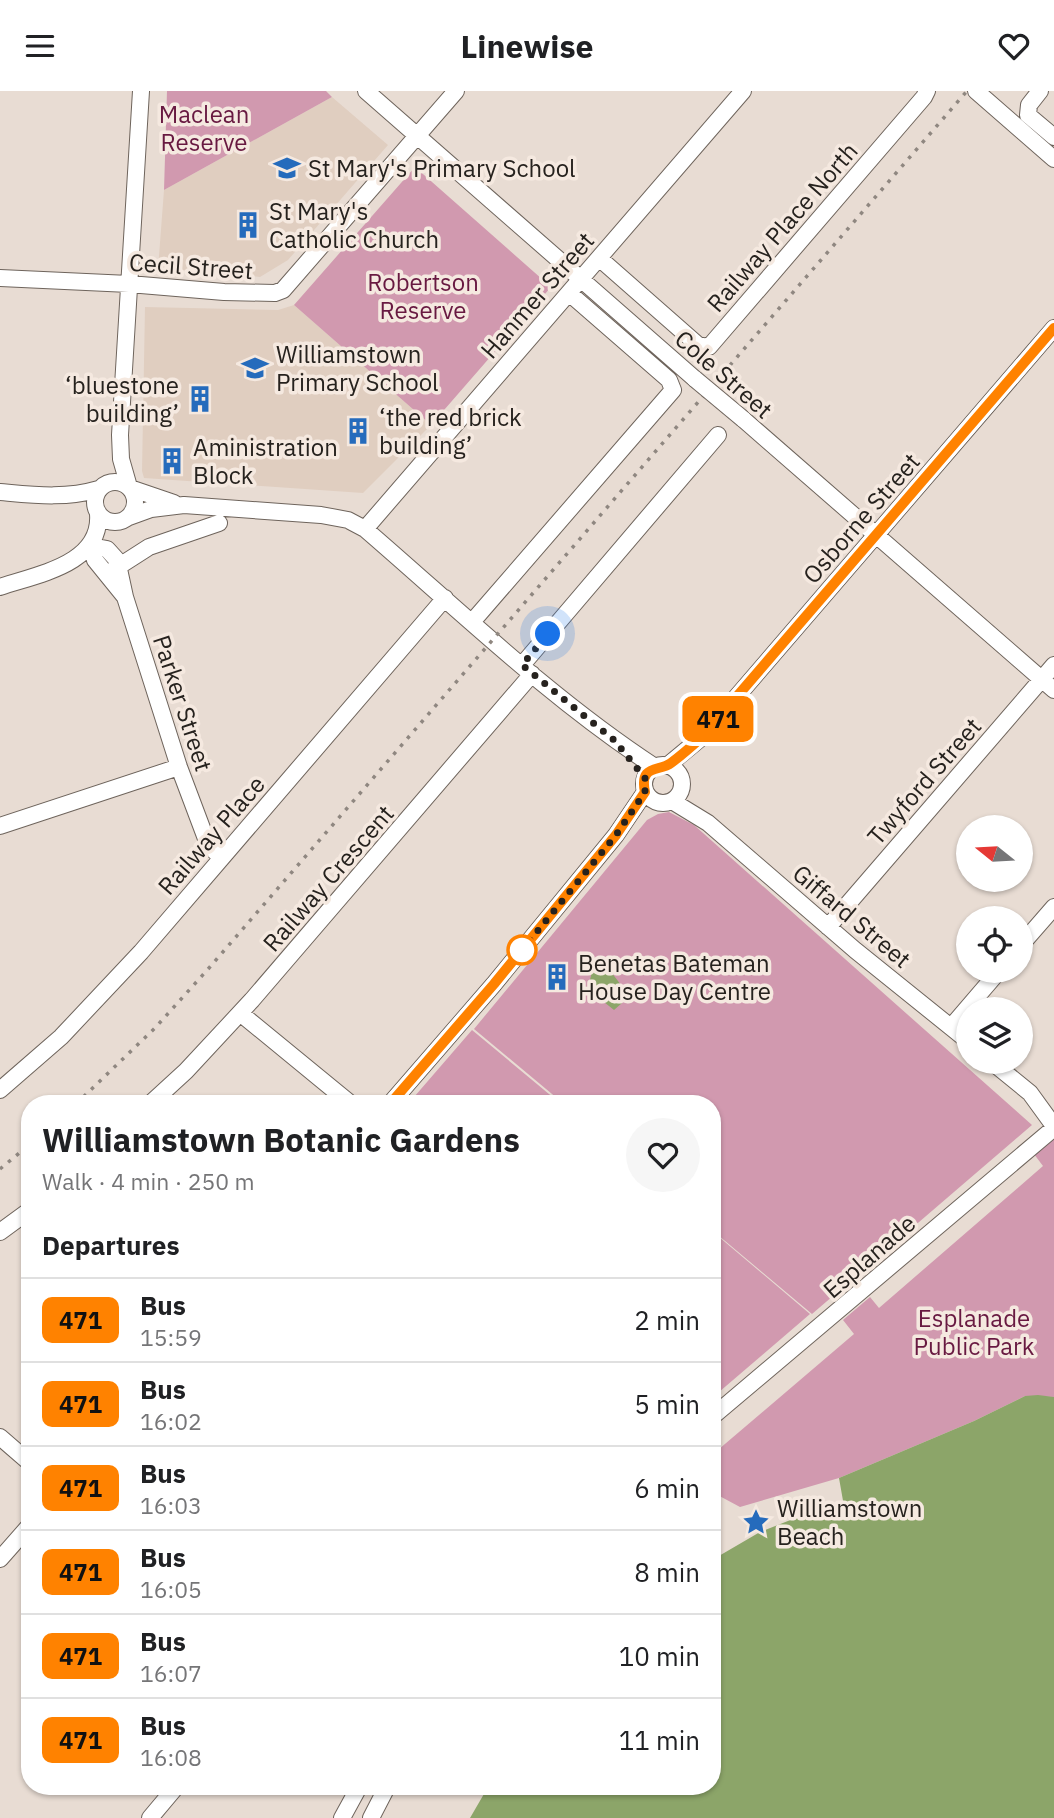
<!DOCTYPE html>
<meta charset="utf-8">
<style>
:root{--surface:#fff;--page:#f6f6f6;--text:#202124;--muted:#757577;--line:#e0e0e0}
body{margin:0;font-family:"IBM Plex Sans",sans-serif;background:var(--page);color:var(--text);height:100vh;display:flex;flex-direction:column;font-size:26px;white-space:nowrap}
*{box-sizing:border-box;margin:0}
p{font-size:23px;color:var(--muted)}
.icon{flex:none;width:38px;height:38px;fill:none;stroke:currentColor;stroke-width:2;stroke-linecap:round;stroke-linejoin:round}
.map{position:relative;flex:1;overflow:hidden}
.drawer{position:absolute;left:21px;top:1004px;width:700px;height:700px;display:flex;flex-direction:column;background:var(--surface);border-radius:28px;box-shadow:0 2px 5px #0004}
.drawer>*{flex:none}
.badge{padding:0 14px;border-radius:10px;font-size:24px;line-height:46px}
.needle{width:46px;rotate:288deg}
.controls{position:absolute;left:956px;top:724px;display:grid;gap:14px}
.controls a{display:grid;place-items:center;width:77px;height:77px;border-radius:50%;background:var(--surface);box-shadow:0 2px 5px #0004;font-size:35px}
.you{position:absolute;width:35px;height:35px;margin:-18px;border:5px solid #fff;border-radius:50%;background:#1a73e8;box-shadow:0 0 0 10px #1a73e833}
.map>.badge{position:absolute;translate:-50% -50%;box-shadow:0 0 0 4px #fff}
h2{padding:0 21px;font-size:26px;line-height:63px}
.round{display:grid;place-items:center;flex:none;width:74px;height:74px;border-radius:37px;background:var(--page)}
.overview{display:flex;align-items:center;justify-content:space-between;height:119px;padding:0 21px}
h1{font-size:33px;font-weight:800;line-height:52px}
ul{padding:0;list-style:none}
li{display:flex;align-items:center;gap:21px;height:84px;padding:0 21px;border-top:2px solid var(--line)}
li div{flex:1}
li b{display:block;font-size:26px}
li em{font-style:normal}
li .badge{min-width:77px;font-weight:700;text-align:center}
header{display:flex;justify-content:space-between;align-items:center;height:91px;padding:0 21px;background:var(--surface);font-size:32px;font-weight:800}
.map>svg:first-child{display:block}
.built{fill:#e0cec0}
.green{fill:#d199af}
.water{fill:#8ca569}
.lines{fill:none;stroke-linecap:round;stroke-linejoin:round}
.minor-casing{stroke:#6e645c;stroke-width:18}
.minor{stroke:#fff;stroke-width:16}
.rail{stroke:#8f8780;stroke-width:3.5;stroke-dasharray:3.5 7;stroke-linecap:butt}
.minor-bridge-casing{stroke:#6e645c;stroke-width:18;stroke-linecap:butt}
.minor-bridge{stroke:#fff;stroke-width:16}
.line-casing{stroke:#fff;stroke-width:16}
.line{stroke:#ff8200;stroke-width:10}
.walk{stroke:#26221e;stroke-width:7;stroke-dasharray:0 12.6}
.stop-dot{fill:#fff;stroke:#ff8200;stroke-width:3.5}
.labels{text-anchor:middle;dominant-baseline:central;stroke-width:7;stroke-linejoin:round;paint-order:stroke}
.park-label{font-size:24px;fill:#681941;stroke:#f5e9e0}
.poi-label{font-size:24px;fill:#26221e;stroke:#f5e9e0;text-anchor:start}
.street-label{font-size:24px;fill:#26221e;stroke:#f5e9e0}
</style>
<header><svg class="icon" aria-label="menu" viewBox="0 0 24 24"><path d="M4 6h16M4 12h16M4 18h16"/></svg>Linewise<svg class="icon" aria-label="heart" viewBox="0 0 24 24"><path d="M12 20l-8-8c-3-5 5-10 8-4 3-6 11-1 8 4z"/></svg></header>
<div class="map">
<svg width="1054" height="1727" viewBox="0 0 1054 1727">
<rect width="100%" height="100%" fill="#e8dcd3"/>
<path class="built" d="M332 6 388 54 288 169 260 186 230 182 158 178 164 99Z
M294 214 431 334 363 402 144 387 142 380 145 216 278 219Z"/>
<path class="green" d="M167 0H326L332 6 164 99Z
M415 76 551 196 431 334 294 214Z
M669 721 694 734 1032 1034 812 1223 712 1139V1013H564L474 938 647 729 658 723Z
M472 939 561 1013H408Z
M1054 1046V1306L1025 1305 974 1330 839 1387 740 1416 712 1401V1364L854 1243 843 1229 870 1206 879 1217 1043 1075 1034 1063Z
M712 1140 810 1223 712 1307Z"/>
<path class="water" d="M592 872C608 873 616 887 625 900L622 912 614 919 604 911 592 910 587 900 591 885Z
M1038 1304 1054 1306V1727H470L488 1696H712V1469L760 1441 793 1428 845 1421 839 1387 974 1330 1025 1305Z"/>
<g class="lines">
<defs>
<path id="minor" d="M366 0 695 288
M976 0 1054 68
M1040 0 1029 14 1028 24 1054 46
M599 167 698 254 709 256 924 6 927 0
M0 187 129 193 224 201 275 202 283 199 456 0
M743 328 1054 599
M95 411a20 20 0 1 1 40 0a20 20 0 1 1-40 0Z
M129 396 121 368 120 344 141 0
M130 397 174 412
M0 401C34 404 65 408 99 398
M129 426 151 418 184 414 321 424 348 429 365 438C459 519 551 608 655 676
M365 438 743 0
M110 481 149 456 219 432
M0 496C38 483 102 473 98 423
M125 506 95 469 91 455 107 458 117 469 125 506 179 676 208 753 221 767
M472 531 673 299 669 289 569 202
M522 574 718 344
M644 693a19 19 0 1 1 38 0a19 19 0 1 1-38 0Z
M667 675 702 646 1054 237
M672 710 708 732 855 859 968 950
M0 735 179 676
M828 836 1054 574
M1020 855 1054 816
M240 922 351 1013
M951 936 999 880
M992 971 1030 1002 1054 1035
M0 999 61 946 141 861 445 507
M150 1013 186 980 252 909 532 583
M390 1013 494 893 616 744 645 701
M0 1141 30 1119
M712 1326 1054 1037
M0 1346 30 1372
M0 1468 30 1434
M150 1727 176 1696
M342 1727 359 1696
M371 1727 387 1696"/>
</defs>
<use href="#minor" class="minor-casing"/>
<use href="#minor" class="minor"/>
<path class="rail" d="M76 1013 155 937 209 877 967 0
M0 1078 30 1053"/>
<defs>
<path id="minor-bridge" d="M695 288 743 328"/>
</defs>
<use href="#minor-bridge" class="minor-bridge-casing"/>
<use href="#minor-bridge" class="minor-bridge"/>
</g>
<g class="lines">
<defs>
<path id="line" d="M390 1013 494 893 616 744 645 701C639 673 659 681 671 672 682 664 692 655 702 646L1054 237"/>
</defs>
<use href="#line" class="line-casing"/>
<use href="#line" class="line"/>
<path class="walk" d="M522 859 616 744 645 701V687L614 649 522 574 548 543"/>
</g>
<defs>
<symbol id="school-bare" viewBox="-9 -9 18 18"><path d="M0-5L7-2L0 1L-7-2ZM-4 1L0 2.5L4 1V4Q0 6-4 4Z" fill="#256bbc" stroke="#f5e9e0" stroke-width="2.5" paint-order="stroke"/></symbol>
<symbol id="building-bare" viewBox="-9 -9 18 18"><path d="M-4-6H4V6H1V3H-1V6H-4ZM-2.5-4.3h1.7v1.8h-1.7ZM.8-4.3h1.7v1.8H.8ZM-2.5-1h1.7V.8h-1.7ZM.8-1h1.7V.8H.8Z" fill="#256bbc" stroke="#f5e9e0" stroke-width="2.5" paint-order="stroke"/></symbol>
<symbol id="sight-bare" viewBox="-9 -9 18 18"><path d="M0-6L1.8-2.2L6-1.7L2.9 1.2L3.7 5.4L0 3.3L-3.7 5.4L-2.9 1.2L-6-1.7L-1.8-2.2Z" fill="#256bbc" stroke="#f5e9e0" stroke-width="2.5" paint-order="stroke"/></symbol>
</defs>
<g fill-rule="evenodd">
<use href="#school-bare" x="268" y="58" width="38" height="38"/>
<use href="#building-bare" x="229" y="115" width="38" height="38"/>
<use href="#school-bare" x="236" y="258" width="38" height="38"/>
<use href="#building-bare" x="181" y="289" width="38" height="38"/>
<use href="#building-bare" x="339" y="321" width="38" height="38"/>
<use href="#building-bare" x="153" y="351" width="38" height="38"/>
<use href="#building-bare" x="538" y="867" width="38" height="38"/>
<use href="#sight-bare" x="737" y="1412" width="38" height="38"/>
</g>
<circle class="stop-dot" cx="522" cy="859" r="14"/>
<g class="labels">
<g class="park-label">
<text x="204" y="23">Maclean<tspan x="204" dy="28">Reserve</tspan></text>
<text x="423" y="191">Robertson<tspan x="423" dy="28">Reserve</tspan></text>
<text x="974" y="1227">Esplanade<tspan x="974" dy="28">Public Park</tspan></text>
</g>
<g class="poi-label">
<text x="308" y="77">St Mary's Primary School</text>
<text x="269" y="120">St Mary's<tspan x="269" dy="28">Catholic Church</tspan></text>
<text x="276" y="263">Williamstown<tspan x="276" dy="28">Primary School</tspan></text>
<text x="179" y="294" text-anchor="end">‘bluestone<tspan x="179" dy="28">building’</tspan></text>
<text x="379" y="326">‘the red brick<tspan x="379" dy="28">building’</tspan></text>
<text x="193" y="356">Aministration<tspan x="193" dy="28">Block</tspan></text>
<text x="578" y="872">Benetas Bateman<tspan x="578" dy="28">House Day Centre</tspan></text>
<text x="777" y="1417">Williamstown<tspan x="777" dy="28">Beach</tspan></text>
</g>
<g class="street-label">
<text transform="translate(782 136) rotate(-49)">Railway Place North</text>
<text transform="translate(191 175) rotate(4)">Cecil Street</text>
<text transform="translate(537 204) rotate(-49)">Hanmer Street</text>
<text transform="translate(724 283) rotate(41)">Cole Street</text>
<text transform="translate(861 427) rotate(-49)">Osborne Street</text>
<text transform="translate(183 612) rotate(72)">Parker Street</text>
<text transform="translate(924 690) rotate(-49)">Twyford Street</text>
<text transform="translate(211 744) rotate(-49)">Railway Place</text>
<text transform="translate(328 787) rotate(-49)">Railway Crescent</text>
<text transform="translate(852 825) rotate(40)">Giffard Street</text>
<text transform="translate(869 1165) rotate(-41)">Esplanade</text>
</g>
</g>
</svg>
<div class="controls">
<a><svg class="needle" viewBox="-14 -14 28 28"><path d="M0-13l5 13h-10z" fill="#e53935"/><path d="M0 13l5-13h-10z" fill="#757577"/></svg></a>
<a><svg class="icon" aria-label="locate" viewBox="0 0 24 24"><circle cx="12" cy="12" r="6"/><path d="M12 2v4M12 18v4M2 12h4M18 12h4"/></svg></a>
<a><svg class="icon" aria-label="layers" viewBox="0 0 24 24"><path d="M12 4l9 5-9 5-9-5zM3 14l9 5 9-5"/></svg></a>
</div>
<div class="you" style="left:548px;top:543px"></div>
<b class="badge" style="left:718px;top:628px;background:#ff8200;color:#111">471</b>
<section class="drawer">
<div class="overview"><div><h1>Williamstown Botanic Gardens</h1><p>Walk · 4 min · 250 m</p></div><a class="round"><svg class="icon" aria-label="heart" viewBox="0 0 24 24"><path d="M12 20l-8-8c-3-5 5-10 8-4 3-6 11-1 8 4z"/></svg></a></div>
<h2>Departures</h2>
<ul>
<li><span class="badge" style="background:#ff8200;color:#111">471</span><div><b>Bus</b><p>15:59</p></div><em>2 min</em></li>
<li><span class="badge" style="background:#ff8200;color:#111">471</span><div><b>Bus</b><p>16:02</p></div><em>5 min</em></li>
<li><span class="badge" style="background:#ff8200;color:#111">471</span><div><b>Bus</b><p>16:03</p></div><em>6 min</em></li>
<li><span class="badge" style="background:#ff8200;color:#111">471</span><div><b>Bus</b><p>16:05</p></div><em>8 min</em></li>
<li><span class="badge" style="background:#ff8200;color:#111">471</span><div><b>Bus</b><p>16:07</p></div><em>10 min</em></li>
<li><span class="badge" style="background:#ff8200;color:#111">471</span><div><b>Bus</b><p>16:08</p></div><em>11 min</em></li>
</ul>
</section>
</div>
